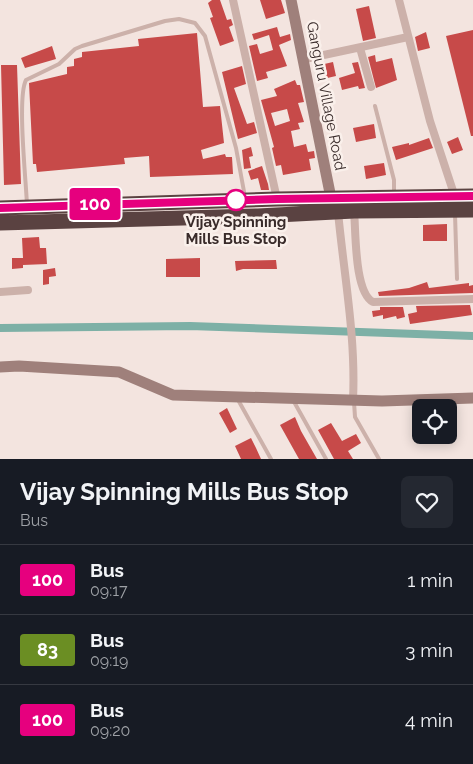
<!DOCTYPE html>
<style>
:root{--surface:#171b24;--page:#242831;--text:#f1f3f6;--muted:#9ea1a6;--line:#363941}
body{margin:0;font-family:Raleway,sans-serif;background:var(--page);color:var(--text);height:100vh;display:flex;flex-direction:column;font-size:19px;white-space:nowrap}
*{box-sizing:border-box;margin:0}
p{font-size:16px;color:var(--muted)}
.icon{flex:none;width:28px;height:28px;fill:none;stroke:currentColor;stroke-width:2;stroke-linecap:round;stroke-linejoin:round}
.map{position:relative;height:459px;overflow:hidden}
.drawer{display:flex;flex-direction:column;background:var(--surface);flex:1}
.drawer>*{flex:none}
.badge{padding:0 10px;border-radius:4px;font-size:18px;line-height:32px}
.controls{position:absolute;left:412px;top:399px;display:grid;gap:10px}
.controls a{display:grid;place-items:center;width:45px;height:45px;border-radius:8px;background:var(--surface);box-shadow:0 2px 12px #0003;font-size:25px}
.map>.badge{position:absolute;translate:-50% -50%;box-shadow:0 0 0 2px #fff}
.round{display:grid;place-items:center;flex:none;width:52px;height:52px;border-radius:8px;background:var(--page)}
.summary{display:flex;align-items:center;justify-content:space-between;height:85px;padding:0 20px}
h1{font-size:24px;font-weight:700;line-height:38px}
ul{padding:0;list-style:none}
li{display:flex;align-items:center;gap:15px;height:70px;padding:0 20px;border-top:1px solid var(--line)}
li div{flex:1}
li b{display:block;font-size:19px}
li em{font-style:normal}
li .badge{min-width:55px;font-weight:700;text-align:center}
.map>svg:first-child{display:block}
.lines{fill:none;stroke-linecap:round;stroke-linejoin:round}
.canal{stroke:#7db0a6;stroke-width:8}
.building{fill:#c74a49;fill-rule:evenodd}
.lane{stroke:#ccb1aa;stroke-width:4}
.street{stroke:#ccb1aa;stroke-width:8}
.secondary{stroke:#9f807b;stroke-width:11}
.highway{stroke:#5a4241;stroke-width:15}
.line-casing{stroke:#fff;stroke-width:11}
.line{stroke:#e6007e;stroke-width:8}
.stop-dot{fill:#fff;stroke:#e6007e;stroke-width:2.5}
.labels{text-anchor:middle;dominant-baseline:central;stroke-width:5;stroke-linejoin:round;paint-order:stroke}
.street-label{font-size:15px;fill:#392b2a;stroke:#faf0eb}
.stop-label{font-size:15px;font-weight:bold;fill:#392b2a;stroke:#faf0eb}
</style>
<div class="map">
<svg width="473" height="459" viewBox="0 0 473 459">
<rect width="100%" height="100%" fill="#f3e4df"/>
<g class="lines">
<path class="canal" d="M0 328 190 326 473 336"/>
</g>
<path class="building" d="M212 0H220L227 20 231 19 233 25 229 27 234 41 220 46 210 18 213 17 208 3Z
M260 0H281L285 13 266 19Z
M369 6 376 38 363 41 356 9Z
M277 27 280 37 290 34 291 40 279 45 287 66 266 72 268 78 257 81 249 46 257 44 260 54 273 50 269 35 254 40 252 34Z
M473 30V136H471L446 36Z
M426 32 430 48 418 51 415 37Z
M197 33 203 107 220 106 224 143 201 150 203 159 225 154 226 157H232L233 174 150 177 149 156 124 158 125 164 37 172 36 164H33L29 83 67 74V67L74 66V59L82 57V52L139 46 138 39Z
M52 46 56 59 25 68 21 58Z
M375 55 376 62 392 58 397 80 376 88 368 57Z
M333 62 336 76 323 79 320 65Z
M358 62 365 88 359 89 358 86 342 90 339 78 355 73 352 63Z
M1 65H17L21 184 4 185Z
M242 66 246 84 234 88 247 124 254 122 257 133 238 139 222 72Z
M295 80 297 85H300L304 102 298 103 304 122 298 123 300 129 291 131 294 147 306 144 308 152 314 151 315 158 309 159 311 170 283 175 281 165 276 166 272 148 274 147 261 100 277 96 274 89ZM287 109 290 121 275 126 271 113Z
M374 124 376 138 356 142 353 128Z
M458 137 463 150 452 154 447 142Z
M429 138 433 148 396 160 392 147 409 143V145Z
M251 147 253 156 249 157 251 168 244 169 242 150Z
M384 163 386 175 366 179 364 166Z
M262 166 268 184 269 190H261L258 178 251 180 248 171Z
M447 224V241H423V225Z
M39 237 40 248H46L47 264 23 265V268L12 269V258H23L22 238Z
M200 258V277H166V259Z
M276 260 277 269H243L236 271 235 261Z
M55 268 56 276 49 277V284L43 285V270Z
M427 282 429 288 469 283V286L473 285V293L379 296 378 292 409 288Z
M470 305 472 315 410 324 408 314 417 312 416 306Z
M380 307H403L405 317 397 319 396 316 383 319V315L373 317 372 311 380 310Z
M227 408 237 429 230 433 219 413Z
M295 417 301 431 317 459H299L280 425Z
M331 423 342 441 356 434 361 443 348 451 353 459H334L318 430Z
M251 438 256 448 261 459H241L235 446Z"/>
<g class="lines">
<path class="lane" d="M375 106 394 180V194
M27 205C26 180 17 97 26 80L59 64 75 49 82 46 165 21 179 19 195 23 205 36 236 148 245 197
M455 214 457 279
M237 398 271 459
M293 400 326 459
M354 402 355 417 379 459"/>
<path class="street" d="M233 0 277 199
M399 0 430 121 455 197
M360 48 371 87
M305 59 408 37
M354 211C356 231 354 292 373 302L473 299
M338 212C344 275 356 337 353 400
M0 292 28 290"/>
<path class="secondary" d="M291 0 331 198
M0 367 19 366 119 372 173 395 382 401 473 398"/>
<path class="highway" d="M0 208 277 199 473 196
M0 223 258 216 354 211 473 210"/>
</g>
<g class="lines">
<defs>
<path id="line" d="M0 208 277 199 473 196"/>
</defs>
<use href="#line" class="line-casing"/>
<use href="#line" class="line"/>
</g>
<circle class="stop-dot" cx="236" cy="200" r="10"/>
<g class="labels">
<g class="street-label">
<text transform="translate(326 96) rotate(79)">Ganguru Village Road</text>
</g>
<g class="stop-label">
<text x="236" y="222">Vijay Spinning<tspan x="236" dy="17">Mills Bus Stop</tspan></text>
</g>
</g>
</svg>
<div class="controls">
<a><svg class="icon" aria-label="locate" viewBox="0 0 24 24"><circle cx="12" cy="12" r="6"/><path d="M12 2v4M12 18v4M2 12h4M18 12h4"/></svg></a>
</div>
<b class="badge" style="left:95px;top:204px;background:#e6007e;color:#fff">100</b>
</div>
<section class="drawer">
<div class="summary"><div><h1>Vijay Spinning Mills Bus Stop</h1><p>Bus</p></div><a class="round"><svg class="icon" aria-label="heart" viewBox="0 0 24 24"><path d="M12 20l-8-8c-3-5 5-10 8-4 3-6 11-1 8 4z"/></svg></a></div>
<ul>
<li><span class="badge" style="background:#e6007e;color:#fff">100</span><div><b>Bus</b><p>09:17</p></div><em>1 min</em></li>
<li><span class="badge" style="background:#6b8e23;color:#fff">83</span><div><b>Bus</b><p>09:19</p></div><em>3 min</em></li>
<li><span class="badge" style="background:#e6007e;color:#fff">100</span><div><b>Bus</b><p>09:20</p></div><em>4 min</em></li>
</ul>
</section>
